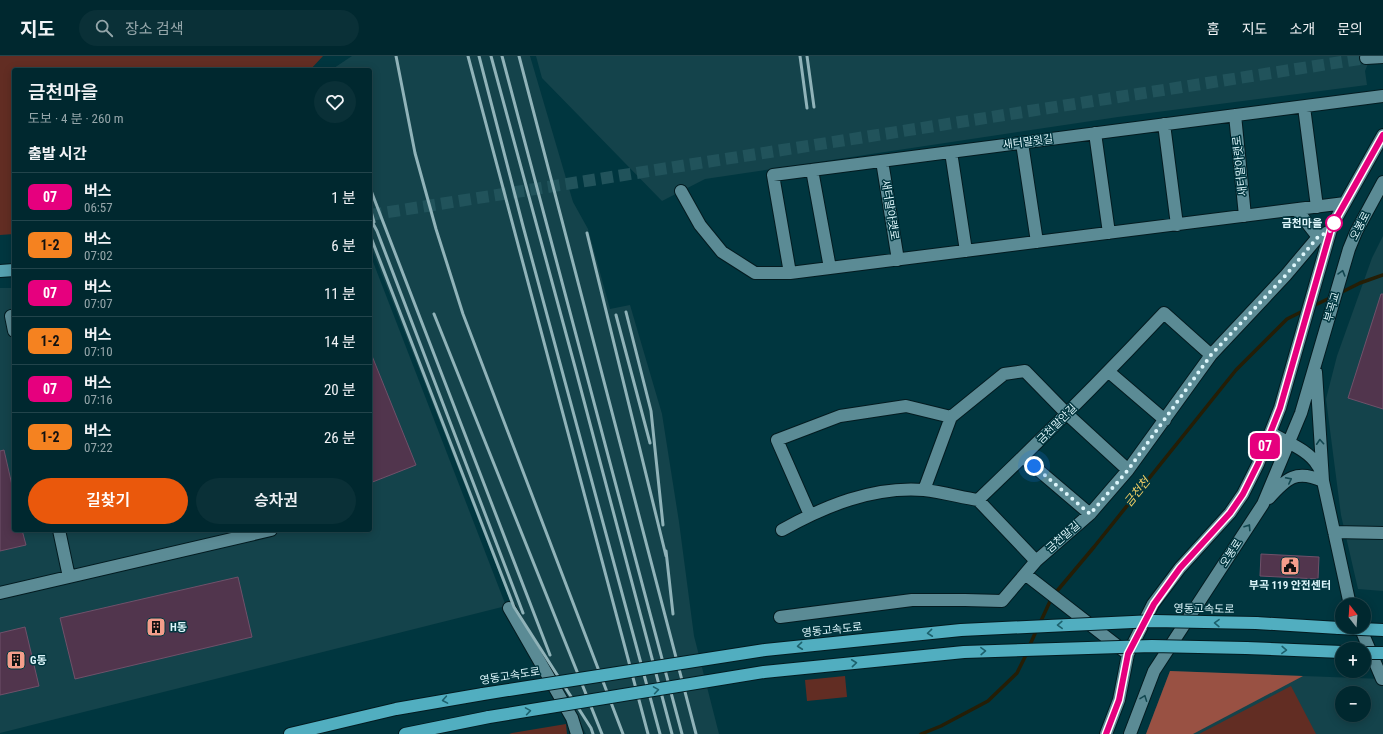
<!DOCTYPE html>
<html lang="ko">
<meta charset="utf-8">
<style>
:root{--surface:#00282f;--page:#0a3037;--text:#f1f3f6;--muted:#95a6aa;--line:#22444b;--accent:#ea580c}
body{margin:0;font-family:"Roboto Condensed","Noto Sans KR",sans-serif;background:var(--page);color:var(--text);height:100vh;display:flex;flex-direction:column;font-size:15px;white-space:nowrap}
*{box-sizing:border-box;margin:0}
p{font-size:13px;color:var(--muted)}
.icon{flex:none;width:22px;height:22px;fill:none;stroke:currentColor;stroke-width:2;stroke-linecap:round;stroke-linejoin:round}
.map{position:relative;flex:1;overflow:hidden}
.drawer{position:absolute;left:12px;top:12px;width:360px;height:464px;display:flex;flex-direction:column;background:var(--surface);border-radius:4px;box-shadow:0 2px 10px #0003,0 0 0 1px var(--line)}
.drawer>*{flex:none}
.badge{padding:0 8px;border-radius:6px;font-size:14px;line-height:26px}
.needle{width:26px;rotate:343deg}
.fabs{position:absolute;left:1335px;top:542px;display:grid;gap:8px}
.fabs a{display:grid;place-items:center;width:36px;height:36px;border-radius:50%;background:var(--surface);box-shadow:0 2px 10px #0003,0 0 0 1px var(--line);font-size:20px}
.you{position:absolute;width:20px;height:20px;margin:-10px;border:3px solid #fff;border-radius:50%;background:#1a73e8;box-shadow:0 0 0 6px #1a73e833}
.map>.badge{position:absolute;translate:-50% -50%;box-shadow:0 0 0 2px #fff}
h2{padding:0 16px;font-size:15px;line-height:36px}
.round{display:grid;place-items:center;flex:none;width:42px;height:42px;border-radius:21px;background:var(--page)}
.headline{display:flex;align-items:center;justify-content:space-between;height:68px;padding:0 16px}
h1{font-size:19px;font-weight:600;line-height:30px}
.primary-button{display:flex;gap:8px;margin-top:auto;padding:8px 16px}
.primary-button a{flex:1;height:46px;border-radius:24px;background:var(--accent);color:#fff;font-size:16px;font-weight:600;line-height:46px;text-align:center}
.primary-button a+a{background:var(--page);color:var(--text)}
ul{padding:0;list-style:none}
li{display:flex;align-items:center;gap:12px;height:48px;padding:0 16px;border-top:1px solid var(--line)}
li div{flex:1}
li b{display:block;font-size:15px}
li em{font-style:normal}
li .badge{min-width:44px;font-weight:700;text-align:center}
header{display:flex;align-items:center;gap:24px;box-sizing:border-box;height:56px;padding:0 20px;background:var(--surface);border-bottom:1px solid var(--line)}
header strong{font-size:19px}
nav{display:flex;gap:22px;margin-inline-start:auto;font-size:14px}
.search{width:280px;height:36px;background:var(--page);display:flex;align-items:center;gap:10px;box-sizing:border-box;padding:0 14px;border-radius:22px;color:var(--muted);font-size:15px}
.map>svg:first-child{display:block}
.built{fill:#14434b;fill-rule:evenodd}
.green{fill:#622d23}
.forest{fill:#995143}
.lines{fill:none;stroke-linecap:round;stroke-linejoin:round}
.stream{stroke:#251e06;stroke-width:3.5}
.building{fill:#51354d;stroke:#6f516a}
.minor-tunnel{stroke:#21535b;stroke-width:12;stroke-dasharray:12 6;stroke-linecap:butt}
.minor-casing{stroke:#031b20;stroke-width:14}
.major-casing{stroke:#031b20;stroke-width:14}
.highway-casing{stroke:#031b20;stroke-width:14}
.minor{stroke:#5b8b95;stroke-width:12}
.major{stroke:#55a0af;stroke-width:12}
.highway{stroke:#51aec0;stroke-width:12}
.rail{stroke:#90b3b9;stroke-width:3}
.highway-bridge-casing{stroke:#031b20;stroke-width:14;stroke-linecap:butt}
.highway-bridge{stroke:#51aec0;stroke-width:12}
.oneway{stroke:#124750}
.oneway2{stroke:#1c606c}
.line-casing{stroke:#fff;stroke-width:9}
.line{stroke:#e6007e;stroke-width:6}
.walk{stroke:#ddf6fb;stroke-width:4;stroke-dasharray:0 7.2}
.stop-dot{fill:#fff;stroke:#e6007e;stroke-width:2}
.labels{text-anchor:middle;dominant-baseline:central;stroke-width:3;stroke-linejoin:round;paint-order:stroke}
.street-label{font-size:11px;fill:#ddf6fb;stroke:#00363f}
.stop-label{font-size:11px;font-weight:bold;fill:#ddf6fb;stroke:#00363f;text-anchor:end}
.poi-label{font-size:11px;font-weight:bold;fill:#ddf6fb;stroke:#00363f;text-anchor:start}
.water-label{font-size:12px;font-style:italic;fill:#eccc64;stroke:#00363f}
</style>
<header>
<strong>지도</strong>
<div class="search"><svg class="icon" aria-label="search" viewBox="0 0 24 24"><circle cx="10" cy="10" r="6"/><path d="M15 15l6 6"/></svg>장소 검색</div>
<nav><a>홈</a><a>지도</a><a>소개</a><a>문의</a></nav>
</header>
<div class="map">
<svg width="1383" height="678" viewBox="0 0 1383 678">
<rect width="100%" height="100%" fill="#00363f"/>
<path class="built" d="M352 0H530L573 146 588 173 610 253 630 249 662 358 679 466 694 580 719 678H586L582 670 513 552 370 188V14H331Z
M536 0H1371L1365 15 1367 29 1118 61 705 123 662 145 542 22Z
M1383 180V535L1358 533 1341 459 1326 343 1337 300 1372 202Z
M370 198 506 550 0 677V232H14V474H370Z
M1170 615 1383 623V678H1146ZM1342 637H1364V659H1342Z"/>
<path class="green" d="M0 0H323L310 14H14V178L0 179Z
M845 620 847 641 807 645 805 624Z
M1291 630 1316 678H1199Z
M566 668 567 678H509L512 677Z"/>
<path class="forest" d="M1170 615 1303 620 1193 678H1146Z"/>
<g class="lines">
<path class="stream" d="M1340 237 1360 227 1383 219
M1313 250 1332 241
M1040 567 1052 541 1094 491 1236 314 1287 263 1305 254
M1029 591 1037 573
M921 678 941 670 988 645 1017 617 1027 597"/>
</g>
<path class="building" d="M1381 238H1383V353L1348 342Z
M370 295 416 409 370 427Z
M4 394 14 438V474H22L26 489 0 495V395Z
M1261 498 1319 501 1318 523 1260 520Z
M238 521 252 581 75 623 60 562Z
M25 571 39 630 0 639V577Z"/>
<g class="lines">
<path class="minor-tunnel" d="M370 159 1366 2"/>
<defs>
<path id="minor" d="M1366 2 1383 1
M1304 51 1317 151
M1235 59 1245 160
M1164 68 1177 169
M1095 77 1109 177
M1022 87 1037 186
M951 96 966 195
M882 105 898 204
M812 114 830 212
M681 135 700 169 722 196 755 217H790L1345 147
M1297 154 1318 181
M790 217 773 119 1383 40
M11 260 14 275
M1109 316 1165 364
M1271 377C1286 386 1309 394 1318 410 1321 414 1322 420 1323 425L1350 549
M1023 401 1090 458
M924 434 951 361 1004 318 1025 315 1067 358 1128 414
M1269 442C1287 422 1296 413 1323 425L1316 316
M978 444 1036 505
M810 459 777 384 840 360 906 350 951 361
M59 474 69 521
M782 474C825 450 873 430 924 434 942 436 960 441 978 444 1042 383 1104 321 1164 257L1211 299
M1334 476 1383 477
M1025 518 1124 595
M0 537 271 474
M509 552 572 662 577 678
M780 561 912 544H965L1002 545 1036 505 1090 458 1128 414 1211 299 1286 219 1318 181 1330 175
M1360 571 1382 623
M1106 678 1119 644 1128 598 1153 548 1180 512 1230 457 1243 438 1258 408 1280 352 1332 170 1383 79
M1130 678 1154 615 1263 448 1301 357 1349 193 1356 176 1383 126"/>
<path id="major" d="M0 215 14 214"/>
<path id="highway" d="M1256 567 1339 572
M1246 592 1342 596
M290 678 396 653 483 638
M405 678 489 661"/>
</defs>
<use href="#minor" class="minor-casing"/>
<use href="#major" class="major-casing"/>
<use href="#highway" class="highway-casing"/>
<use href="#minor" class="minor"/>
<use href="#major" class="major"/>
<use href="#highway" class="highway"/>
<path class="rail" d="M396 0 415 97 436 173 463 258 623 678
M468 0 648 678
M479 0 523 170 660 678
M491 0 575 311 672 678
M502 0 682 678
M519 0 696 678
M800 0 807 52
M807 0 814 51
M370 132 550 599
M370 152 374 166
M370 162 377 175 523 557
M587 177 666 500
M370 179 514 551 591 672 593 678
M626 256 651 355 663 469
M434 258 602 678
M616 259 650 387
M666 495 673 558"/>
<defs>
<path id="highway-bridge" d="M1339 572 1383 574
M1364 597H1383
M483 638 765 594 961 574 1154 565 1256 567
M489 661 764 616 964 596 1152 590 1246 592"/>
</defs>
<use href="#highway-bridge" class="highway-bridge-casing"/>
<use href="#highway-bridge" class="highway-bridge"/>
</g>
<defs><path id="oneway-chevron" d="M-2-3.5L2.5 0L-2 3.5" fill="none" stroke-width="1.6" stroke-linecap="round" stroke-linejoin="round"/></defs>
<g class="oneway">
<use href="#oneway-chevron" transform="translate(1342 217) rotate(-74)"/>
<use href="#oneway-chevron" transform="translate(1320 386) rotate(-94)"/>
<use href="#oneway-chevron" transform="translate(1289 424) rotate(-27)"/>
<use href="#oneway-chevron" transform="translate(1248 471) rotate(-57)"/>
<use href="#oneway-chevron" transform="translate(1144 642) rotate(-69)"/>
</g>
<g class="oneway2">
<use href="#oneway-chevron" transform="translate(1217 567) rotate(-179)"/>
<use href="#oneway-chevron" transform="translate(1060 569) rotate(178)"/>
<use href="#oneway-chevron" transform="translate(930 577) rotate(174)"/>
<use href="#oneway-chevron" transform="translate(800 590) rotate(174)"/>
<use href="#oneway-chevron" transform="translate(1284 594) rotate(2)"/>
<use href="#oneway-chevron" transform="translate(983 595) rotate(-2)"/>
<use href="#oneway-chevron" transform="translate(854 607) rotate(-6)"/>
<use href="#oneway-chevron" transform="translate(656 634) rotate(-9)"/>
<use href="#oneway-chevron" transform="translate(445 644) rotate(170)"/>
<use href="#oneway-chevron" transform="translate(528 655) rotate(-9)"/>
</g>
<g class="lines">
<defs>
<path id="line" d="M1106 678 1119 644 1128 598 1154 548 1180 512 1230 457 1243 438 1258 408 1280 352 1332 170 1383 79"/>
</defs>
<use href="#line" class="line-casing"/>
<use href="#line" class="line"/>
<path class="walk" d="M1034 410 1090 458 1128 414 1211 299 1286 219 1318 181 1330 175 1334 167"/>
</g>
<defs>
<symbol id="civic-square" viewBox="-11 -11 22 22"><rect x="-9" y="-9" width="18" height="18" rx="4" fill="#f49d8b" stroke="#00363f"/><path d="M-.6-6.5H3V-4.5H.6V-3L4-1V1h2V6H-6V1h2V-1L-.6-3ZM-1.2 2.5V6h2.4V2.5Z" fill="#111"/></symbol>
<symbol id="building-square" viewBox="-11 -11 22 22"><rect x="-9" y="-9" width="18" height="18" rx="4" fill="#f49d8b" stroke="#00363f"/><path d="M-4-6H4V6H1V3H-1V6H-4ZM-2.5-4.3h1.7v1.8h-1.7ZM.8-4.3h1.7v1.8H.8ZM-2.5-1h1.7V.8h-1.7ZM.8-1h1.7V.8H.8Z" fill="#111"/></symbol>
</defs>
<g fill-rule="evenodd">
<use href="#civic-square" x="1279" y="499" width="22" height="22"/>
<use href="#building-square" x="145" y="560" width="22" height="22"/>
<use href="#building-square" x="5" y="593" width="22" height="22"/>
</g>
<circle class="stop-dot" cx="1334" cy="167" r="8"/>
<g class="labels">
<g class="street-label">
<text transform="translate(1028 86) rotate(-7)">새터말윗길</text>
<text transform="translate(1240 110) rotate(-96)">새터말아랫로</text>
<text transform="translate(890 154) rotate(81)">새터말아랫로</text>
<text transform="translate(1360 170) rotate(-63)">오봉로</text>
<text transform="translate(1332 251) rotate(-74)">부곡교</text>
<text transform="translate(1057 368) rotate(-45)">금천말안길</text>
<text transform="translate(1063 481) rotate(-41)">금천말길</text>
<text transform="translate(1231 497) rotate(-57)">오봉로</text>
<text transform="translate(1204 553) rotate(1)">영동고속도로</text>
<text transform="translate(832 574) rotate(-6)">영동고속도로</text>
<text transform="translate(510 620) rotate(-9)">영동고속도로</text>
</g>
<g class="stop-label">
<text x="1322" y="167">금천마을</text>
</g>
<g class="poi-label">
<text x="1290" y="529" text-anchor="middle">부곡 119 안전센터</text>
<text x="170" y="571">H동</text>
<text x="30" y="604">G동</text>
</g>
<g class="water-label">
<text transform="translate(1137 436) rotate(-51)">금천천</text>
</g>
</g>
</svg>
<div class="fabs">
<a><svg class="needle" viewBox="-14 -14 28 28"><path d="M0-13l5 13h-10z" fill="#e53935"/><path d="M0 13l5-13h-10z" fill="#95a6aa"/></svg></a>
<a>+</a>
<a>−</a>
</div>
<div class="you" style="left:1034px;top:410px"></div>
<b class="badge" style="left:1265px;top:390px;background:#e6007e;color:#fff">07</b>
<section class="drawer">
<div class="headline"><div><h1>금천마을</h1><p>도보 · 4 분 · 260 m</p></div><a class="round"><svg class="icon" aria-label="heart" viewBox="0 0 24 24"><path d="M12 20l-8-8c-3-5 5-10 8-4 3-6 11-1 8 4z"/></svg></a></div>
<h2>출발 시간</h2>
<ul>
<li><span class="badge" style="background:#e6007e;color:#fff">07</span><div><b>버스</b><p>06:57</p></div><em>1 분</em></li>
<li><span class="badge" style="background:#f58220;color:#111">1-2</span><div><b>버스</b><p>07:02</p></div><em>6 분</em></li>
<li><span class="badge" style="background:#e6007e;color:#fff">07</span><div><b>버스</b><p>07:07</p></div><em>11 분</em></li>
<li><span class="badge" style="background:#f58220;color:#111">1-2</span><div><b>버스</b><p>07:10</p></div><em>14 분</em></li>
<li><span class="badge" style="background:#e6007e;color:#fff">07</span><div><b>버스</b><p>07:16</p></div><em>20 분</em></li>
<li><span class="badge" style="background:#f58220;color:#111">1-2</span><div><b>버스</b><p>07:22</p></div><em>26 분</em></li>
</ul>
<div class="primary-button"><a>길찾기</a><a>승차권</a></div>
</section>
</div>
